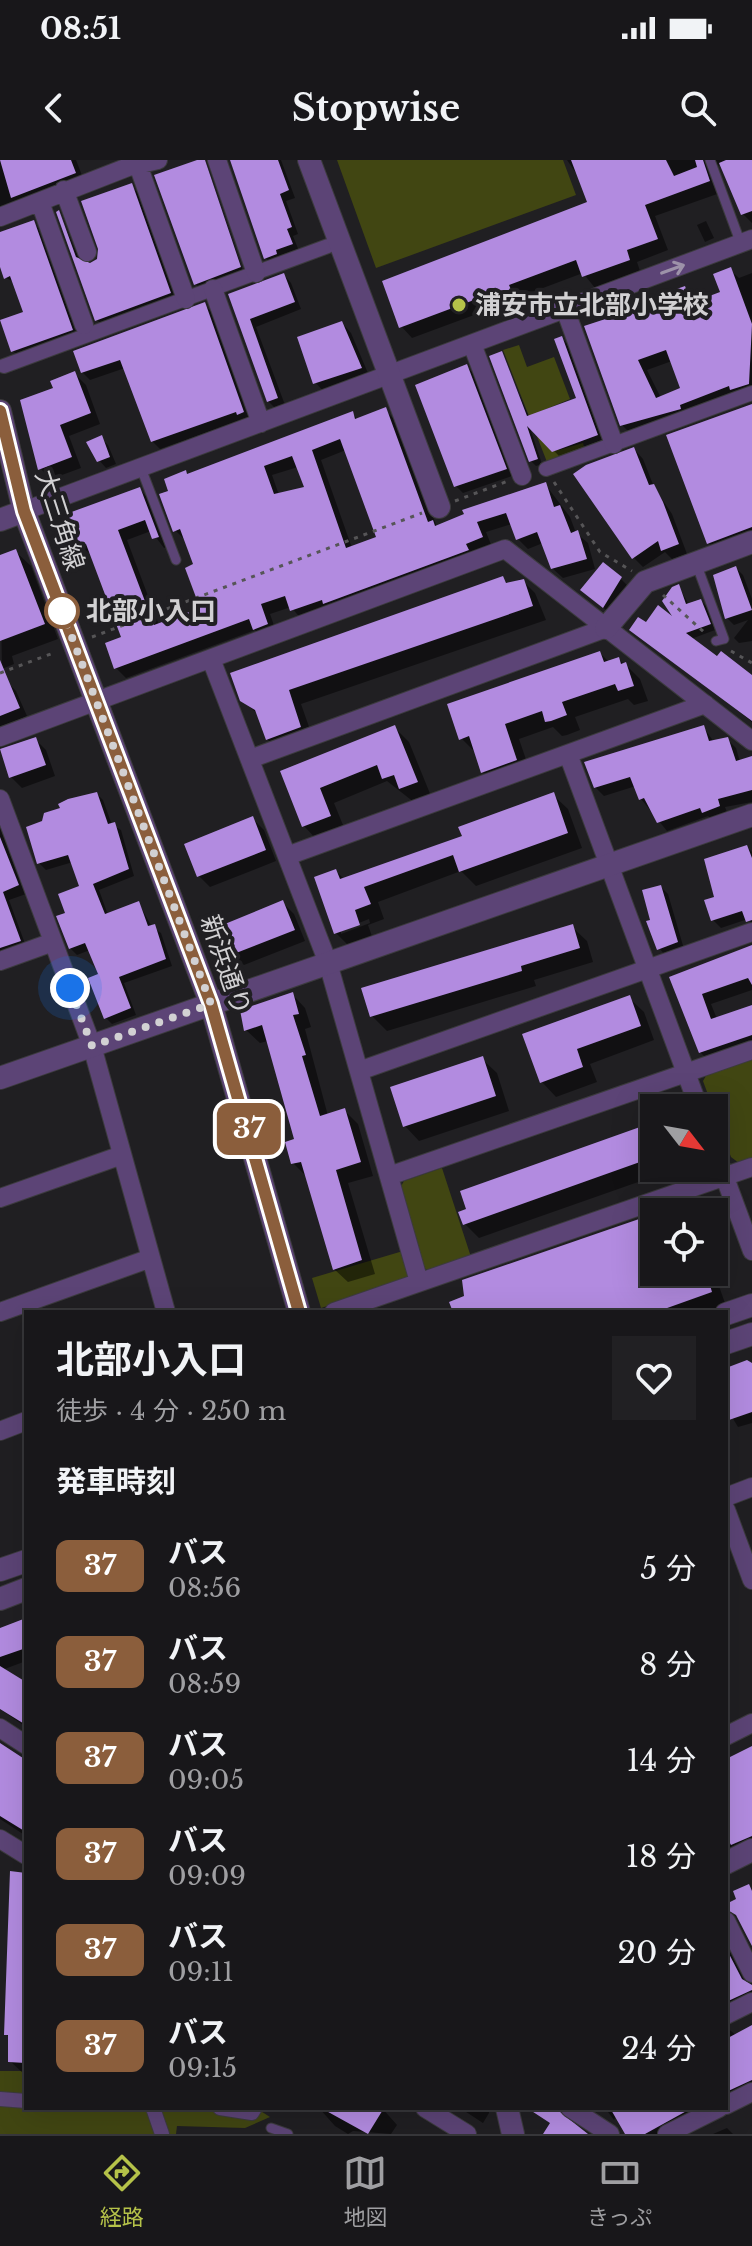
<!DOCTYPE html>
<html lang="ja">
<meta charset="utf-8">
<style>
:root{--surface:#18171a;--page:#212023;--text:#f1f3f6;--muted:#9f9fa2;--line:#363639;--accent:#b5c249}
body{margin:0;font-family:"Libre Baskerville","Noto Sans JP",serif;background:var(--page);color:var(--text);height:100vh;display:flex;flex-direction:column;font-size:30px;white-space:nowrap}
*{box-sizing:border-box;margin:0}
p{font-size:26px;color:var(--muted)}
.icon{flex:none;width:44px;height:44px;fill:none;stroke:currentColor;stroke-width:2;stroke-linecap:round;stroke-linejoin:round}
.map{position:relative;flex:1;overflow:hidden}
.panel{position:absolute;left:24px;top:1150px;width:704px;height:800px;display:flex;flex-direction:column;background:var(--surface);border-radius:0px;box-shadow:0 8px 32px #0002,0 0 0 2px var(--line)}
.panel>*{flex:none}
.badge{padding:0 16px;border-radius:12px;font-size:28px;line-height:52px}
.needle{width:52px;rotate:121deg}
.buttons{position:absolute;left:640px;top:934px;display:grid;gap:16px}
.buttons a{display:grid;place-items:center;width:88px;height:88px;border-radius:0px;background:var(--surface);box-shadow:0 8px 32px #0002,0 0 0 2px var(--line);font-size:40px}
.you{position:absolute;width:40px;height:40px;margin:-20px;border:6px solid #fff;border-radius:50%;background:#1a73e8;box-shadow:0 0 0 12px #1a73e833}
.map>.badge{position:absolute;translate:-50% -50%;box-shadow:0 0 0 4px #fff}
h2{padding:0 32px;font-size:30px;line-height:72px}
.round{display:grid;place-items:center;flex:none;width:84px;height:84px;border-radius:0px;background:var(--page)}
.headline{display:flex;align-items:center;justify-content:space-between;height:136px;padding:0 32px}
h1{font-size:38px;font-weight:700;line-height:60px}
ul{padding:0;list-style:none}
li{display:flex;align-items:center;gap:24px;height:96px;padding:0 32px}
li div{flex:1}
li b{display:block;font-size:30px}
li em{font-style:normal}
li .badge{min-width:88px;font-weight:700;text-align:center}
.status{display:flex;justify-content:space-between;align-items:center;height:56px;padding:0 40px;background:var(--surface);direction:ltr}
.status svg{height:22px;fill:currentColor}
header{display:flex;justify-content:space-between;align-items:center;height:104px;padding:0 32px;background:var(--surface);font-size:36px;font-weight:700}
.tabs{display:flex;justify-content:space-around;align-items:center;height:112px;border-top:2px solid var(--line);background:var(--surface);font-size:22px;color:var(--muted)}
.tabs a{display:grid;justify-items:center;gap:4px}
.tabs .current{color:var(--accent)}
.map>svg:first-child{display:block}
.green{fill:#414612}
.shadow{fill:#0007;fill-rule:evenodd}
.building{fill:#b28be0;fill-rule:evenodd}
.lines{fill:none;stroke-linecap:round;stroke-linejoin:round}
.service-casing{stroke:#3c3b3e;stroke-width:11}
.pedestrian-casing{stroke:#3c3b3e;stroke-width:16}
.minor-casing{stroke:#3c3b3e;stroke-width:20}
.tertiary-casing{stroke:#3c3b3e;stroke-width:24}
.path{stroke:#565557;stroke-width:3;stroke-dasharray:4 6;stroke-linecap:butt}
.service{stroke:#5c4476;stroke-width:9}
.pedestrian{stroke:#5c4476;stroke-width:14}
.minor{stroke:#5c4476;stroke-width:18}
.tertiary{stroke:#5c4476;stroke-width:22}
.oneway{stroke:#9d92a9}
.line-casing{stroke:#fff;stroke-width:18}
.line{stroke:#8b5e3c;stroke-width:12}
.walk{stroke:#d2d1d3;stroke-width:8;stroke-dasharray:0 14.4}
.poi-dot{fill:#b5c249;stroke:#201f22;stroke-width:3}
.stop-dot{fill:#fff;stroke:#8b5e3c;stroke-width:4}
.labels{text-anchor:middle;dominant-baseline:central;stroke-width:8;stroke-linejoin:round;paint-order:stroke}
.poi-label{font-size:26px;font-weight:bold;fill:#d2d1d3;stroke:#201f22;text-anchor:start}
.street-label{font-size:26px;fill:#d2d1d3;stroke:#201f22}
.stop-label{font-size:26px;font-weight:bold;fill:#d2d1d3;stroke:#201f22;text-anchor:start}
</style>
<div class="status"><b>08:51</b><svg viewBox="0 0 49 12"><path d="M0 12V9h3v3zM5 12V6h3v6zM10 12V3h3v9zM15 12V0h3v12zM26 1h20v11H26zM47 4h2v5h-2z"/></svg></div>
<header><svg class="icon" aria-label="back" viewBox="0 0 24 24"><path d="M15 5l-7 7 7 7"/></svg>Stopwise<svg class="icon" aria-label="search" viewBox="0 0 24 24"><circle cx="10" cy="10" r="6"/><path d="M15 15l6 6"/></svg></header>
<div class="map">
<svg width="752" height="1974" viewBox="0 0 752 1974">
<rect width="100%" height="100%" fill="#201f22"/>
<path class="green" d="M337 0H563L576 35 376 108Z
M519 185 527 207 554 197 570 239 544 250 559 290 583 283 584 287 547 302 503 190Z
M752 898V999L739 1003 731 997 703 921 707 914Z
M442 1008 471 1097 430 1111 422 1107 400 1028 404 1021Z
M403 1091 410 1115 405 1121 321 1148 312 1118Z
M0 1911H26V1948H256L270 1957 245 1968 177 1966 176 1974H0Z"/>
<path class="shadow" d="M0 0H76L85 23 0 55Z
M205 0 243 111 199 127 196 124Z
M230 0H281L295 38 286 41 298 74 293 76 299 91 273 105 266 98Z
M567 0H752V63L743 54 721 2 713 12 720 33 655 56 668 90 637 102 640 111 595 128 583 113 519 137 522 143 489 155 485 151 412 178 401 166 589 43 580 19Z
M131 26 137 32 176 139 103 166 97 160 59 53 80 101 91 106 98 100Z
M706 61 714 78 705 82 697 65Z
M33 62 38 68 77 175 18 196 13 191 25 153 14 122 6 118 0 98V74Z
M730 110 739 118 752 113V235L632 275 622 265 645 148 684 128 696 143 722 133ZM672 201 683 229 661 238 647 210Z
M284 115 291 123 301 149 256 167 285 245 276 249 268 241 230 135Z
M204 145 212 152 251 260 244 259 160 289 152 281 125 208 90 220 82 212Z
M342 163 351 173 370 218 324 232 315 222Z
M562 178 567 184 602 280 559 296 529 265 542 304 536 306 531 301 501 193 529 257 578 239Z
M466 206 473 213 512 316 463 333 456 326Z
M75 214 86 225 100 264 69 276 81 308 51 319 40 308 55 229Z
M752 246V380L719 393 709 383Z
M385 250 395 260 437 367 545 324 570 357 576 373 588 383 595 409 563 418 552 408 543 383 528 389 518 379 512 364 486 372 492 387 302 460 291 447 270 454 277 474 264 479 255 470 126 518 116 508 123 478 92 395 79 385 139 329 149 339 168 387 164 388 151 371 127 380 159 465 202 449 195 405 185 380 175 370 171 332 188 315 352 253 358 260ZM346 290 378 379 352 388 321 300ZM298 307 306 329 279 335 272 315Z
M101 278 108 285 116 304 106 308 99 300Z
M634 289 643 299 654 327 672 354 687 394 672 399 665 392 643 407 634 398Z
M16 392 31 406 58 479 12 496 14 504 2 509 0 398Z
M736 408 743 415 752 439V481L739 483 734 478 748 460 734 465 727 458Z
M620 418 627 425 611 454 590 437Z
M503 419 508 424 521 419 535 433 546 460 301 544 314 581 281 593 267 579 260 556 242 540Z
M679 427 689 445 701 441 707 447 715 470 691 479 752 518V562L700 519 646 465 679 464Z
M600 493 610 503 619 500 626 505 640 519 648 541 634 545 628 539 575 557 580 570 567 575 562 576 553 567 519 579 531 614 498 626 483 612 477 594 461 578Z
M8 523 16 531 27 556 0 568V527Z
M394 567 409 582 431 636 415 643 387 621 334 643 345 670 318 681 304 666 282 612Z
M704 568 714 582 727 579 736 588 740 602 752 598V642L725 647 728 655 712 660 708 656 667 671 641 639 636 626 604 636 595 627Z
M35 579 46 590 55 616 22 628 11 617Z
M97 634 103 640 112 665 121 670 134 716 99 730 108 755 139 744 152 767 161 773 172 806 124 823 136 855 112 864 106 858 100 815 90 790 77 795 70 788 67 754 82 727 73 702 46 710 39 703Z
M553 635 568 649 582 688 476 726 461 711 378 742 384 759 368 765 373 779 351 788 336 773V711L345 720 464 677ZM369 759 370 763 341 774V770Z
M253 659 264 670 276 701 210 727 199 716Z
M0 661 26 734 9 740 27 789 0 800Z
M747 687 752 692V763L748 759 721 768 713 760 716 738Z
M661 727 668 734 684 789 666 796 659 788 652 761Z
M283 743 294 754 305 781 244 805 233 794 222 767Z
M572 767 587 781 593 802 534 820 536 826 387 871 372 856Z
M752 788V830L711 844 717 859 752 847V889L711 903 700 892 672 818Z
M292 834 305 848 311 867 305 869 328 956 345 951 358 964 373 1016 348 1023 375 1114 348 1122 334 1109 306 1016 293 1003 297 981 268 881 260 883 246 870Z
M629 838 644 852 654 880 590 904 597 922 556 937 542 922Z
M482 899 497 913 509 951 419 981 405 966Z
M654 964V1008H678L479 1078 465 1064Z
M641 1060 648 1067 654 1065V1112H714L726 1146 710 1152H455Z
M752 1205V1263L738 1267 726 1247V1211Z
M26 1460V1501L2 1510 26 1526V1567L0 1549V1469Z
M0 1586 26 1602V1676L0 1659Z
M752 1587V1692L726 1704V1599Z
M26 1716V1916L10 1901V1878L6 1874Z
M726 1784 746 1824 752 1827V1839L726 1852Z
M726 1867 737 1876 752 1867V1930L726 1943Z
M319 1948H382L397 1965 391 1974 353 1971 348 1974 335 1966Z
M460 1948H489V1953L483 1963Z
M605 1948H714L661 1974H628L616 1956 614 1960Z
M727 1968 733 1974H713Z"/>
<path class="building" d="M0 0H71L76 13 11 38Z
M197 0H205L241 107 194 125 154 15Z
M230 0H278L289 30 280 34 292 67 287 69 293 84 276 90 277 94 264 99Z
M571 0H666L674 16 697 7 695 0H703L710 21 645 45 658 79 627 90 630 100 582 117 576 100 509 125 512 132 476 145 474 140 399 168 382 121 587 42Z
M726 0H752V51L741 55 719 3Z
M132 23 171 133 95 161 56 52 59 50 76 97 90 103 97 99 98 89 81 41Z
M34 60 73 170 11 192 0 160 23 152 10 116 4 119 0 107V72Z
M731 107 752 164 749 224 730 230 729 226 680 245 681 249 620 266 584 166 642 147 640 142 685 126 691 143 720 132 713 114ZM666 190 680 228 656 238 638 200Z
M284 113 295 142 250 159 278 238 267 242 228 134Z
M205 142 244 252 237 255 236 252 151 282 120 200 81 213 73 191Z
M342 161 362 208 313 224 297 177Z
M562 176 598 275 552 292 527 266 538 299 529 302 489 196 502 191 527 256 576 238 554 179Z
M467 204 507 309 454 327 415 225Z
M75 211 91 253 60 265 72 297 38 310 20 240 53 228 50 221Z
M752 244V367L707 384 666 275Z
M386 247 428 362 433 360 435 366 464 354 462 350 546 322 554 347 560 345 571 373 578 370 587 399 551 409 537 372 516 380 506 353 477 362 483 377 466 384 469 390 323 444 322 440 290 451 285 436 261 444 268 464 253 470 249 459 114 509 105 483 121 477 86 384 78 387 66 354 140 327 159 377 152 379 145 360 118 370 154 465 200 448 185 408 193 404 180 369 173 372 159 334 168 331 164 319 186 310 187 314 353 251 355 259ZM340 279 376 377 346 388 312 290ZM292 296 304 327 274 334 264 306Z
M102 275 110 297 97 302 86 282Z
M634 287 649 325 654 324 663 342 679 384 661 391 658 381 632 399 573 314 586 305Z
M16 389 45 464 0 481V395Z
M603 402 622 417 603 448 580 430Z
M736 406 752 450 725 459 713 415Z
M503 416 506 423 524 419 533 446 289 530 301 567 266 580 255 550 240 541 230 513Z
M679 424 686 444 701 439 711 464 686 473 717 496 721 491 752 515V561L629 470 638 457 646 462 658 445 672 456 662 441 672 427Z
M600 491 604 502 619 497 621 504 626 502 634 526 618 531 615 524 562 542 567 555 551 561 545 562 542 551 505 564 517 600 481 613 469 576 459 580 447 544Z
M0 500 20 548 0 556Z
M395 565 418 622 399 629 394 615 382 619 377 605 320 628 331 656 302 667 280 611Z
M704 565 709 581 728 577 736 601 752 596V630L718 639 720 646 702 653 700 648 657 663 644 638 639 640 630 617 594 628 584 602Z
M36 577 46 605 9 618 0 589Z
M97 632 108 664 115 662 129 709 93 724 105 754 139 741 148 766 155 764 166 799 119 817 131 848 104 859 88 818 98 814 85 783 69 789 56 756 65 753 58 734 79 726 68 695 37 704 26 667 42 661 44 653 60 648 58 644 68 639Z
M554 632 568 673 459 712 453 695 364 727 371 744 355 750 360 765 334 774 314 717 336 709 340 719 462 676 458 667Z
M253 656 266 690 197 717 184 684Z
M0 677 19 725 3 732 21 781 0 788Z
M747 685 752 698V760L746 762 742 751 711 761 704 740 714 737 704 699Z
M661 725 678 782 657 790 646 761 650 760 642 730Z
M283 740 295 770 231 795 220 766Z
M573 764 580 788 521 806 522 811 370 857 361 828Z
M752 785V825L748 818 702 834 711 859 752 845V875L699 893 669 817Z
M293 832 299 854 293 855 306 895 302 896 320 956 345 948 361 1002 336 1010 362 1100 333 1110 301 1002 291 1004 285 982 294 979 262 865 244 871 240 850Z
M630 835 641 866 577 889 583 907 540 923 522 874Z
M483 896 496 936 403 967 390 927Z
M654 962V997L463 1065 458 1052 466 1049 460 1031Z
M642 1058 644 1066 654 1063V1112H706L712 1132 656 1152H453L449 1142 464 1136 462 1120Z
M747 1200 752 1203V1252L726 1261V1208Z
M26 1458V1488L0 1497V1468Z
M0 1506 26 1522V1565L0 1549Z
M0 1583 26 1600V1672L0 1656Z
M752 1586V1676L731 1685 726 1676V1599Z
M10 1711 26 1713V1903L8 1902V1875H4Z
M749 1724 752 1731V1786L736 1755 726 1749V1744L736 1739 733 1731Z
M726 1788 742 1819 752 1825V1830L726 1842Z
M752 1865V1920L726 1932V1879Z
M321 1948H384L368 1974Z
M527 1948H555L588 1974H543L550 1963Z
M610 1948H692L645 1974H625Z"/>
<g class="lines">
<defs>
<path id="service" d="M710 0 741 84
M141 308 176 400
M696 403 724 479 716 481
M271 1968 288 1974"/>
<path id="pedestrian" d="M4 206 328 86
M546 309 752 233
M0 1939 26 1941
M153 1948 162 1974
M220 1948 252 1953 255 1948"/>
<path id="minor" d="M217 0 256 113
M138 5 186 139
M64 30 87 92
M40 42 84 165
M0 57 128 7 158 0
M213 129 261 263
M565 149 614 284
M472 184 522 316
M24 351 752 79
M211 499 328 803 419 1122
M0 577 505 389 752 581
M568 594 699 948
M250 599 606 468
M0 639 92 886 166 1152
M287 696 705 544
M0 801 53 782
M359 911 752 772
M714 988 752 1091
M389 1016 752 890
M0 1038 122 995
M0 1152 151 1098
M334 1152 752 1007
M0 1271 26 1261
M726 1337 752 1327
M726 1350 752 1420
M0 1568 26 1585
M726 1576 752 1563
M0 1679 26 1695
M726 1761 752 1813
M726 1855 752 1842
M726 1945 752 1932
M425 1948 467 1974
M570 1948 610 1974
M667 1974 719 1948"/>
<path id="tertiary" d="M309 0 439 347
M0 251 24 351 211 844 299 1152
M0 360 24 351
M606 468 645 422 752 382
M0 918 752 655
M726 1154 752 1145
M726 1183 752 1174
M0 1410 26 1401
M0 1439 26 1429
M726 1703 752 1690
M507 1948 513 1974"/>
</defs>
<use href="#service" class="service-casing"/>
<use href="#pedestrian" class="pedestrian-casing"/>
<use href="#minor" class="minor-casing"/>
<use href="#tertiary" class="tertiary-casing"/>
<path class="path" d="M554 322 600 392 632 411
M455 341 508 321
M663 435 705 473
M92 477 422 353
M731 491 752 503
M0 513 56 492"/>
<use href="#service" class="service"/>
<use href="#pedestrian" class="pedestrian"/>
<use href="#minor" class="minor"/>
<use href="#tertiary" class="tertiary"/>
</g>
<defs><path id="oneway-shaft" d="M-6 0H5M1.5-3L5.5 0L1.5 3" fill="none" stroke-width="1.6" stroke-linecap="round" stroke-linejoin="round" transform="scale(2)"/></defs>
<use class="oneway" href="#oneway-shaft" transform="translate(673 109) rotate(-20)"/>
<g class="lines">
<defs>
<path id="line" d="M0 251 24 351 211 844 299 1152"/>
</defs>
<use href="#line" class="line-casing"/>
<use href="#line" class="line"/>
<path class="walk" d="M62 451 211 844 92 886 70 828"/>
</g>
<circle class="poi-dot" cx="459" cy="145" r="8"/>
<circle class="stop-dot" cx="62" cy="451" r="16"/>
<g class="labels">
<g class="poi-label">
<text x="475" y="145">浦安市立北部小学校</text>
</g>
<g class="street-label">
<text transform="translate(60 360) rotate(72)">大三角線</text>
<text transform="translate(226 805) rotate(71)">新浜通り</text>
</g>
<g class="stop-label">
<text x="86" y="451">北部小入口</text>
</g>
</g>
</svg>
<div class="buttons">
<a><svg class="needle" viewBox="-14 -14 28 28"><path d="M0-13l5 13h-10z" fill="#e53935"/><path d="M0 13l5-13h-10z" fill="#9f9fa2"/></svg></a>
<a><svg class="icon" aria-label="locate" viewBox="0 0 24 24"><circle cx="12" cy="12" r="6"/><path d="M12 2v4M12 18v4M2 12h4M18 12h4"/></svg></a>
</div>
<div class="you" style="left:70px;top:828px"></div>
<b class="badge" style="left:249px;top:969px;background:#8b5e3c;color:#fff">37</b>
<section class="panel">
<div class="headline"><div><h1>北部小入口</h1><p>徒歩 · 4 分 · 250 m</p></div><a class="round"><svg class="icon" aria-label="heart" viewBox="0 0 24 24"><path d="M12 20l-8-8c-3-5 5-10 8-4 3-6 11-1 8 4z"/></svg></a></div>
<h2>発車時刻</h2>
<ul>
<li><span class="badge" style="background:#8b5e3c;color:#fff">37</span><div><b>バス</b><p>08:56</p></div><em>5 分</em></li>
<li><span class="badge" style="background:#8b5e3c;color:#fff">37</span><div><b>バス</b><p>08:59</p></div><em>8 分</em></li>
<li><span class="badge" style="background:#8b5e3c;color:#fff">37</span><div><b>バス</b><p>09:05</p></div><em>14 分</em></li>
<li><span class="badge" style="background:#8b5e3c;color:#fff">37</span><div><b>バス</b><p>09:09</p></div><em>18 分</em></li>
<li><span class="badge" style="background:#8b5e3c;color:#fff">37</span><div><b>バス</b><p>09:11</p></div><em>20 分</em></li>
<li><span class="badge" style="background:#8b5e3c;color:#fff">37</span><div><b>バス</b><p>09:15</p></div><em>24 分</em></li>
</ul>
</section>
</div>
<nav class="tabs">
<a class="current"><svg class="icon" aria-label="directions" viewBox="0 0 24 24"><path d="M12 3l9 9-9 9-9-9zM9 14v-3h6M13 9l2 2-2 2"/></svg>経路</a>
<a><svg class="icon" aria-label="map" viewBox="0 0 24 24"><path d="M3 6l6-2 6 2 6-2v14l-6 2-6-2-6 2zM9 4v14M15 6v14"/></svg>地図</a>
<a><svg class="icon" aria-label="tickets" viewBox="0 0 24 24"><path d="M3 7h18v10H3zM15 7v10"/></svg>きっぷ</a>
</nav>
